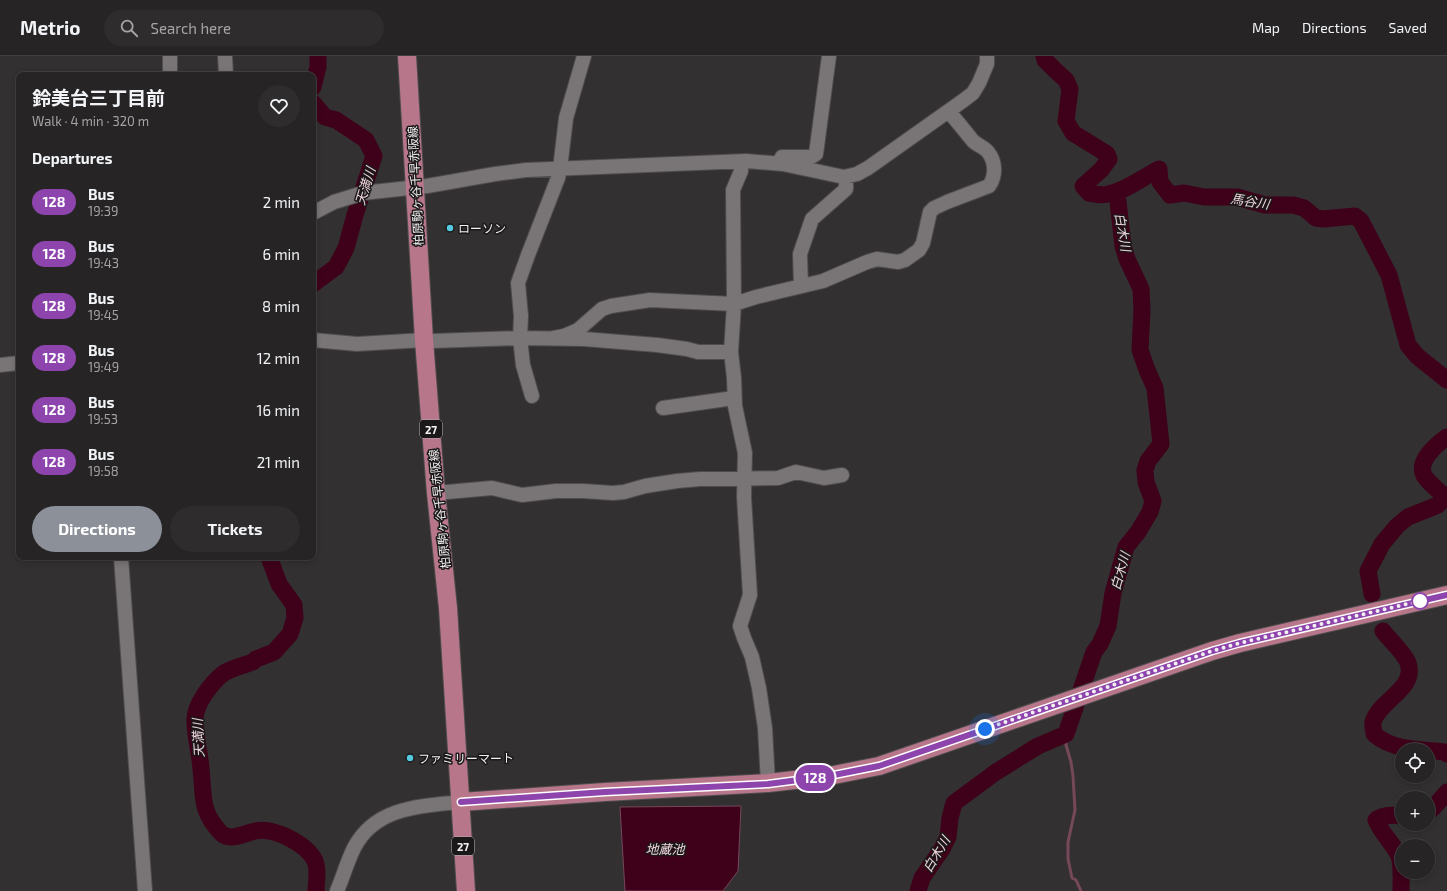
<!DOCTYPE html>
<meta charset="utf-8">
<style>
:root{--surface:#262425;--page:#2e2c2d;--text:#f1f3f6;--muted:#a4a4a7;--line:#424142;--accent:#8c9099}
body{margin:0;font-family:"Exo 2","Noto Sans JP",sans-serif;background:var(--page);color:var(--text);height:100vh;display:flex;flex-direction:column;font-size:15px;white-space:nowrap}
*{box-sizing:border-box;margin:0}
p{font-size:13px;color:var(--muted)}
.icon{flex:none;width:22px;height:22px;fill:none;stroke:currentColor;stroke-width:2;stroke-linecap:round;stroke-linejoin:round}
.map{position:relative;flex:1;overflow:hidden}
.details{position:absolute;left:16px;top:16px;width:300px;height:488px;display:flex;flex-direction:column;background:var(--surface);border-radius:8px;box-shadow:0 2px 6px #0003,0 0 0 1px var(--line)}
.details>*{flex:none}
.badge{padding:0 8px;border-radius:13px;font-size:14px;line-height:26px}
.fabs{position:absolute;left:1395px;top:687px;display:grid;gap:8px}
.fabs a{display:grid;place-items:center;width:40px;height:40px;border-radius:50%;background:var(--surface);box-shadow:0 2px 6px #0003,0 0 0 1px var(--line);font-size:20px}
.you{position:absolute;width:20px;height:20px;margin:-10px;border:3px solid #fff;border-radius:50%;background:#1a73e8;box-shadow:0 0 0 6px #1a73e833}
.map>.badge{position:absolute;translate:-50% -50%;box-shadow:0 0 0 2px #fff}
h2{padding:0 16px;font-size:15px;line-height:36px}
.round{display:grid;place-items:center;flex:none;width:42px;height:42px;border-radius:21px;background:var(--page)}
.overview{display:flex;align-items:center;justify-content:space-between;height:68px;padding:0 16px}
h1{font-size:19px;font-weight:700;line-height:30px}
.button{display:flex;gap:8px;margin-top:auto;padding:8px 16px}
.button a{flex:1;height:46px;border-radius:24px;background:var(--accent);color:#fff;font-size:16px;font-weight:700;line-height:46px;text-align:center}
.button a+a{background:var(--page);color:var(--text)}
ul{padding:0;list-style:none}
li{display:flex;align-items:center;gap:12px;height:52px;padding:0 16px}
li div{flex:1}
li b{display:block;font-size:15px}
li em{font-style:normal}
li .badge{min-width:44px;font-weight:700;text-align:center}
header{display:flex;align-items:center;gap:24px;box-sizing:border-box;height:56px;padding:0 20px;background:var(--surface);border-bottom:1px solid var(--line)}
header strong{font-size:19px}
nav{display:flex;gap:22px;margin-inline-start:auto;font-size:14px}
.search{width:280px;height:36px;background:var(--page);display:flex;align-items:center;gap:10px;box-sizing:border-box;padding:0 14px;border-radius:22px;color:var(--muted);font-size:15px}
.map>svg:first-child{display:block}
.water{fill:#3f001a;stroke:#75485a}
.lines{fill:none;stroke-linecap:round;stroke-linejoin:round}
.stream{stroke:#75485a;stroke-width:3}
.river{stroke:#3f001a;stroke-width:17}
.minor-casing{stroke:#4f4c4d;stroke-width:16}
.major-casing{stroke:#4f4c4d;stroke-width:20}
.minor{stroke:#797475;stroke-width:14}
.major{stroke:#b8768a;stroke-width:18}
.line-casing{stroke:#fff;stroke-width:9}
.line{stroke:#8e44ad;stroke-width:6}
.walk{stroke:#f2f0f0;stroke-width:4;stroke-dasharray:0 7.2}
.poi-dot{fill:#55cadf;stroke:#1a1819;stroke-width:1.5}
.stop-dot{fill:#fff;stroke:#8e44ad;stroke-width:2}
.labels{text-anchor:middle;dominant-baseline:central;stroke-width:3;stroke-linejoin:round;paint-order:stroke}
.shield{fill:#1a1819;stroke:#b1afb0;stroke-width:1}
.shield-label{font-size:11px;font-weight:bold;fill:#f2f0f0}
.street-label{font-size:12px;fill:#f2f0f0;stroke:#1a1819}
.poi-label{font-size:12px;fill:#f2f0f0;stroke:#1a1819;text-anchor:start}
.water-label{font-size:13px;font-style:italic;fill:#f0d5dc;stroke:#1a1819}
</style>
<header>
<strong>Metrio</strong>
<div class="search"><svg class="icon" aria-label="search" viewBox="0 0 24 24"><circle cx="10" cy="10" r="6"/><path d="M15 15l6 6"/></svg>Search here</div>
<nav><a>Map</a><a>Directions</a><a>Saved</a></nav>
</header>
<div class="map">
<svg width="1447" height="835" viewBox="0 0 1447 835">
<rect width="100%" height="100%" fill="#333031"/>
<path class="water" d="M741 750 738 815 723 835H625L620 751Z"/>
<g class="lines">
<path class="stream" d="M1066 678V689L1071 706 1073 720 1075 754 1068 786V803L1072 822 1076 824 1081 835"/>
<path class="river" d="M1044 0 1045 4 1056 15 1066 24 1070 33 1066 65 1073 77 1107 98 1109 103 1101 114 1083 130 1089 137C1095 138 1102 140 1108 138 1126 135 1143 121 1159 113L1160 126 1170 139 1184 137 1204 141H1237L1265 149H1293L1304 152 1316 162 1323 163 1355 160 1361 165 1389 219 1408 289 1417 300 1447 324
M313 31 318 11V0
M313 47 325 61 336 64 366 84 374 100 355 159 346 192 336 211 313 228
M269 501 279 528 294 549 295 562 290 578 274 596 256 603 253 606C244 609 232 612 224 617 212 626 194 649 195 665 195 681 200 697 201 713 204 741 200 755 221 777 230 786 245 777 255 775 274 771 307 788 315 805 319 814 316 826 316 835
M1372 538 1368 515 1382 488 1397 470 1408 461 1438 449 1444 442 1443 439C1437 433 1429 427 1425 421 1415 406 1437 388 1447 381
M1383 575C1389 583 1405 598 1408 607 1417 633 1379 644 1373 666 1372 669 1374 674 1374 678 1393 695 1420 693 1444 696L1447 698
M1428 756 1434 751 1447 736
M918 835 922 822 942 793 948 781 950 762 954 747 996 716 1038 690 1066 678 1094 596 1100 588 1108 570 1113 537 1126 491 1138 476 1150 456 1153 445 1146 426 1145 414 1148 405 1161 388 1155 332 1147 314 1140 294 1142 254 1141 233 1127 203 1123 190 1117 136
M1401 835C1401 826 1402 808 1399 800 1393 787 1381 777 1376 764 1383 758 1393 760 1402 759"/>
<defs>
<path id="minor" d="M170 0V19
M225 0 226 19
M781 103 782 101H811L816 98 829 0
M741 106V115L733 134 734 248 731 296 734 322 735 350 745 397 744 441 750 539 740 570 744 582 752 601 759 632 765 672 768 727
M313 157 334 146 363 137 427 130 495 118 526 114 746 105 783 108 844 121 857 118 868 112 964 44 973 37 979 27 987 8V0
M801 230 800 198 812 163 846 133V121
M553 282 564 280 578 274 602 253 611 250 650 244 734 248 756 241 823 225 867 206 877 203 898 206 905 204 919 194 923 187 930 156 934 152 947 146 989 130C996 120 996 106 988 96 984 91 977 89 973 85 965 75 957 65 949 56
M313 284 357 288 424 284 432 285 521 282 584 283 657 289 687 293 698 296H731
M0 309 19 307
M532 340 523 309 520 282 521 260 518 227 528 199 558 122 560 113 566 62 584 0
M663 352 734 342
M436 437 492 432 522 439 556 435H583L613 437 624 436 645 430 677 425 700 423 778 422 796 416 824 422 842 419
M121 501 145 835
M337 835C343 821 347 806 354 792 375 751 420 750 461 746"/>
<path id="major" d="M407 0 424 284 436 437 448 552 466 835
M461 746 605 736 768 727 829 720 879 710 1212 595 1240 587 1447 539"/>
</defs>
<use href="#minor" class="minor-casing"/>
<use href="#major" class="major-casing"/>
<use href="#minor" class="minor"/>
<use href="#major" class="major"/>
</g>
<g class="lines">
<defs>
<path id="line" d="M461 746 605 736 768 728 829 720 879 710 1212 595 1240 587 1447 539"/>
</defs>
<use href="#line" class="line-casing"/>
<use href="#line" class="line"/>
<path class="walk" d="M985 673 1212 595 1240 587 1420 545"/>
</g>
<g class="poi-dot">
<circle cx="450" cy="172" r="4"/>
<circle cx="410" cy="702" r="4"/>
</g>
<circle class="stop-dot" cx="1420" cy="545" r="8"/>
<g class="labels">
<g class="shield">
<rect x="420" y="364" width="22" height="18" rx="3"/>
<rect x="452" y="781" width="22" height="18" rx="3"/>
</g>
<g class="shield-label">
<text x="431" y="373">27</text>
<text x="463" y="790">27</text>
</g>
<g class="street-label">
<text transform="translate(415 130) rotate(-93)">柏原駒ヶ谷千早赤阪線</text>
<text transform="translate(439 453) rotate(-96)">柏原駒ヶ谷千早赤阪線</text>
</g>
<g class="poi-label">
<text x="458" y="172">ローソン</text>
<text x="418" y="702">ファミリーマート</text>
</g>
<g class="water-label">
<text transform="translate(365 130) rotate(-73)">天満川</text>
<text transform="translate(1250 145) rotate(9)">馬谷川</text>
<text transform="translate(1123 176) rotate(80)">白木川</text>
<text transform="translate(1120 515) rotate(-74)">白木川</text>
<text transform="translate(198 682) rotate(-93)">天満川</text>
<text x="665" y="793">地蔵池</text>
<text transform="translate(936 798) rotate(-59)">白木川</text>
</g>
</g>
</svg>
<div class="fabs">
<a><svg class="icon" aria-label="locate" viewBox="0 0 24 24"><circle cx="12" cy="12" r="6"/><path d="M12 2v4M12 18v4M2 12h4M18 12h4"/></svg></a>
<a>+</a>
<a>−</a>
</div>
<div class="you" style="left:985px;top:673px"></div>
<b class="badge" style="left:815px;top:722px;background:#8e44ad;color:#fff">128</b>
<section class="details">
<div class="overview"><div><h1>鈴美台三丁目前</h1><p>Walk · 4 min · 320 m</p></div><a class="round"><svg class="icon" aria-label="heart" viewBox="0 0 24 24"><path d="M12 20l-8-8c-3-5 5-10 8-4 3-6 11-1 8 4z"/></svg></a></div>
<h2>Departures</h2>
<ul>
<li><span class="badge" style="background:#8e44ad;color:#fff">128</span><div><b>Bus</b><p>19:39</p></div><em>2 min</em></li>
<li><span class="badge" style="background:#8e44ad;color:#fff">128</span><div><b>Bus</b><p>19:43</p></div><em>6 min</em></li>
<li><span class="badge" style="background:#8e44ad;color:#fff">128</span><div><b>Bus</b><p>19:45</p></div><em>8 min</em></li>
<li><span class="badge" style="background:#8e44ad;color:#fff">128</span><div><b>Bus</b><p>19:49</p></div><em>12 min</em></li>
<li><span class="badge" style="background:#8e44ad;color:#fff">128</span><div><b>Bus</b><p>19:53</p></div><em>16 min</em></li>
<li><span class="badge" style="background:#8e44ad;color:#fff">128</span><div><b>Bus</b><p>19:58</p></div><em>21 min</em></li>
</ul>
<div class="button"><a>Directions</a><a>Tickets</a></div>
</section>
</div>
